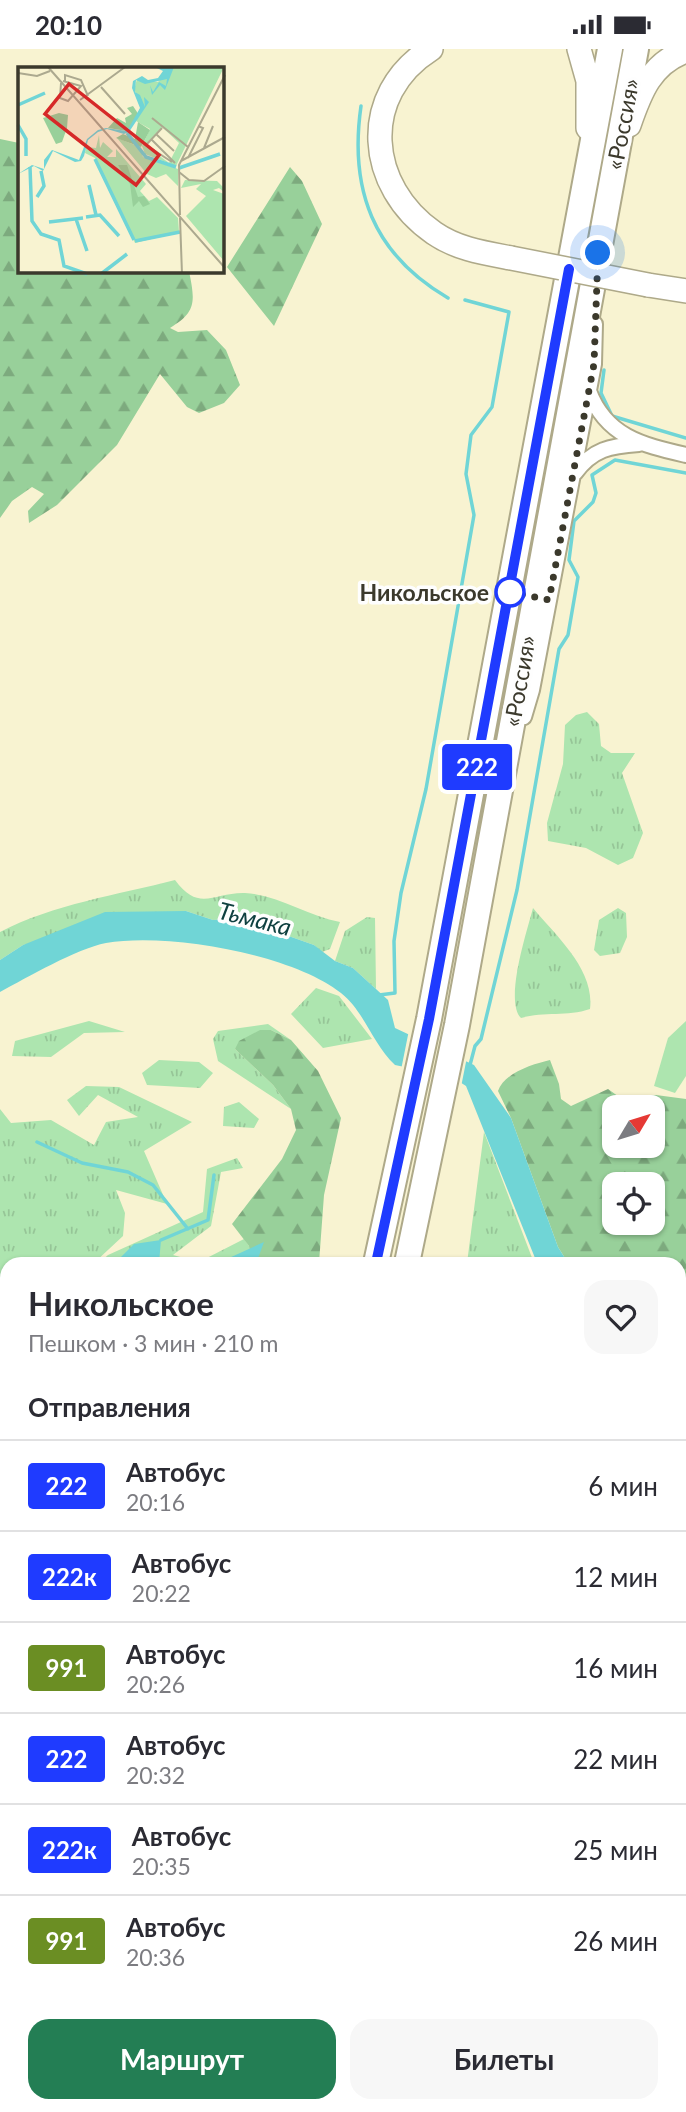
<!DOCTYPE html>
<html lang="ru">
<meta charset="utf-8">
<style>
:root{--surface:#fff;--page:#f7f7f7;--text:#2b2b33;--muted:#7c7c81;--line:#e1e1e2;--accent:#237e54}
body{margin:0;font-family:Lato,sans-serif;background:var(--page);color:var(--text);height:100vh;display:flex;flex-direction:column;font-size:26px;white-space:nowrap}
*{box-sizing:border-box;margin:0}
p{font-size:23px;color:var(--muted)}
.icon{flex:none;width:38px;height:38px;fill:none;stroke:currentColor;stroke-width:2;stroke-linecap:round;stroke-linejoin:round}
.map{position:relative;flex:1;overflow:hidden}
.panel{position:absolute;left:0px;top:1208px;width:686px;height:856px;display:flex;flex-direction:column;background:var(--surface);border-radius:21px 21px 0 0;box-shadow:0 2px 5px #0004}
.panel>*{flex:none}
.badge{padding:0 14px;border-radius:5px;font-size:24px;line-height:46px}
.needle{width:46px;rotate:52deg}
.fabs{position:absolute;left:602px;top:1046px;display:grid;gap:14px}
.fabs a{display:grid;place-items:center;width:63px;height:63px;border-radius:14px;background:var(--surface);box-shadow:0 2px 5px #0004;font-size:35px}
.you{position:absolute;width:35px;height:35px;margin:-18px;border:5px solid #fff;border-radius:50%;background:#1a73e8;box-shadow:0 0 0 10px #1a73e833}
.map>.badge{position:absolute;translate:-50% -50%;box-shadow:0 0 0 4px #fff}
h2{padding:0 28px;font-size:26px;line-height:63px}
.round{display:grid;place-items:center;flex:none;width:74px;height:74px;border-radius:21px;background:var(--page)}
.headline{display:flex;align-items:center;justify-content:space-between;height:119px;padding:0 28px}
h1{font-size:33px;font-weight:700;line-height:52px}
.action{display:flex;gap:14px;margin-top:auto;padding:14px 28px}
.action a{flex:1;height:80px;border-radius:21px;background:var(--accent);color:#fff;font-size:28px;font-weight:700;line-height:80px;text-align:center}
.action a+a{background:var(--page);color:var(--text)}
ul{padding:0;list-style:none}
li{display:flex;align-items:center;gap:21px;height:91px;padding:0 28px;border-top:2px solid var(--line)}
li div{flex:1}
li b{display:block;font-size:26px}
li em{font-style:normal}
li .badge{min-width:77px;font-weight:700;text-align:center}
.status{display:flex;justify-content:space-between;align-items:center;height:49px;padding:0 35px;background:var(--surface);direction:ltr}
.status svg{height:19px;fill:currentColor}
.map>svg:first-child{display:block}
.grass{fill:url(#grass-tufts)}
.forest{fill:url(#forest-firs);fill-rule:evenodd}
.garden{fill:#ade5af}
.water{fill:#70d5d6}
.pier{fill:#f8f3d1}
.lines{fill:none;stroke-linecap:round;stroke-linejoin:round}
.stream{stroke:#70d5d6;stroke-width:3.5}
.minor-casing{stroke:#aea989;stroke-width:18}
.primary-casing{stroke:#aea989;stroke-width:26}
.trunk-casing{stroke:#aea989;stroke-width:28}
.minor{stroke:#fff;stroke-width:14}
.primary{stroke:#fff;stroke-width:23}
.trunk{stroke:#fff;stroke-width:24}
.primary-bridge-casing{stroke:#aea989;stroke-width:26;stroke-linecap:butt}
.primary-bridge{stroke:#fff;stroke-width:23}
.line-casing{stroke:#fff;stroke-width:16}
.line{stroke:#1f3bff;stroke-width:10}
.walk{stroke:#3b392c;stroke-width:7;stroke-dasharray:0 12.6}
.stop-dot{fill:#fff;stroke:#1f3bff;stroke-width:3.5}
.labels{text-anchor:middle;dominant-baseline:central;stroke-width:7;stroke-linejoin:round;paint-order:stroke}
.street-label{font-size:23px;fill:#3b392c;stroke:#fefefe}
.stop-label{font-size:23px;font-weight:bold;fill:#3b392c;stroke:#fefefe;text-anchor:end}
.water-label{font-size:24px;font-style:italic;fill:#0f4040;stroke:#fefefe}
.inset-river{fill:none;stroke:#70d5d6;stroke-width:3.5}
.inset-road{fill:none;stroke:#aca98f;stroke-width:2}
.view{fill:#d62828;fill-opacity:0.15;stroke:#d62828;stroke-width:3.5}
.inset-edge{fill:none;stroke:#3b392c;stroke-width:3.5}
</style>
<div class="status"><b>20:10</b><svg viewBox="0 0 49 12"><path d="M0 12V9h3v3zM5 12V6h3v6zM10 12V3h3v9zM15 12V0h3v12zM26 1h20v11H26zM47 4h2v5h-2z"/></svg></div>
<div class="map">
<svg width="686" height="2063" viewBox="0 0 686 2063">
<defs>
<pattern id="grass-tufts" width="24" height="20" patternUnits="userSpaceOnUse" patternTransform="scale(1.75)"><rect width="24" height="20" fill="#ade5af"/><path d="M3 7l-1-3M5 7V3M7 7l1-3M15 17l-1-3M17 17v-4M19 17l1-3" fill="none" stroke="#96c597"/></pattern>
<pattern id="forest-firs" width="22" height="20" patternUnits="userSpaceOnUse" patternTransform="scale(1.75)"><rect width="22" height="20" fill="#98d09a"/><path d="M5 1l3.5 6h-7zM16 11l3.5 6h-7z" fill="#7daa7e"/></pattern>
</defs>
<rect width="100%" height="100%" fill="#f8f3d1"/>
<path class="grass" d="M587 663 599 675 601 697 611 704H635L622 724 643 784 633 809 618 816 586 799 548 792 547 774 563 715 565 676 576 666Z
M175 831C199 864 214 843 245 844 278 846 308 867 340 873L330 900 322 903 314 896 238 869 213 871 186 862 23 896 0 911V883C54 855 117 846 175 831Z
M533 859C557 888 595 921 590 960 567 968 545 962 521 969 504 952 527 882 533 859Z
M618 859 626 864 627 888 620 904 600 907 594 901 599 871Z
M367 868 375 869 376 940 353 919 335 912 345 882Z
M316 939 339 947 372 990 323 999 291 965Z
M89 972 125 983 84 984 51 1008 12 1007 15 992Z
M268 975 291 991 271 981 235 1000 273 1036 291 1060 218 1012 213 990 218 982Z
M159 1011 199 1013 213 1024 200 1039 147 1036 142 1024Z
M86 1037 119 1038 192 1073 144 1102 167 1155 116 1141 125 1164 123 1187 94 1214H7V1825L6 1837 0 1844V1060L11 1074 51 1071 94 1096 106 1073 138 1068 98 1046 79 1067 67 1051Z
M239 1053 259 1070 254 1079 223 1077 224 1058Z
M484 1083 534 1214H467Z
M237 1109 243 1119 221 1123 211 1177 173 1206 199 1213 244 1190 249 1197 251 1214H99L108 1206 203 1163 207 1120Z
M686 1690V1750H679V1691Z
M7 1901V1993L0 1990V1936Z
M7 2056H152L151 2063H4Z
M287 2056H556L558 2063H285Z
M590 2056H644V2063H593Z"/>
<path class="forest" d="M0 90 19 94V222H189C195 252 197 263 170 279L178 283 207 281 226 301 240 336 224 354 199 364 187 358 160 325 117 396 57 456 29 474 28 462 44 445 32 438 12 452 0 469Z
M290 118 302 132 322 175 274 277 227 218Z
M260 981H271L291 991 318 1022 341 1069 324 1146 319 1214H251L249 1197 232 1175 282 1110 296 1081 291 1060 273 1036 235 1000 239 992Z
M550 1011 559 1035 561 1050 571 1057 608 1040 622 1050 656 1046 686 1050V1353H679V1214H568L558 1198 511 1069 498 1042C504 1024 533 1015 550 1011ZM614 1059H653V1097H614ZM614 1136H653V1174H614Z
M686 1512V1690L679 1691V1517Z
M7 1825V1901L0 1936V1844L6 1837Z
M0 1990 7 1993V2056L4 2063H0Z"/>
<path class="garden" d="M686 972V1027L675 1044 654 1037 668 989Z"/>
<path class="water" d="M186 862 213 871 238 869 314 896 335 912 353 919 388 951 395 979 474 1016 511 1069 558 1198 568 1214H537L466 1037 452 1028 395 1016C373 996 365 963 341 944 292 905 167 883 106 894 76 900 28 928 0 943V911L23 896 105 863Z
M161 1191 159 1214H115L134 1195Z
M264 1193 257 1212 218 1214Z"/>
<path class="pier" d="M409 981 467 1008 461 1038 451 1031 401 1021Z"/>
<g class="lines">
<path class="stream" d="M361 57C349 141 373 205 448 249
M604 321 601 344 612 367 686 389
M379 946 395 944 394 892 401 844 426 740 474 466 466 425 471 386 492 358 509 263 465 251
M470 1016 475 997 481 990 517 841 559 600 568 586 578 528 569 511 574 472 593 453 596 444 592 426 615 411 686 424
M37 1093 82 1114 128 1123 153 1136 188 1180
M161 1191 208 1171 214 1126
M563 2056 566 2063"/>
<defs>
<path id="minor" d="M589 342C606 388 643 396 686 406
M575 424C593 400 610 397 639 395
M524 668 532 641 594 315 595 275
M679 1768 682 1759 686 1760
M650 2063 651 2056"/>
<path id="primary" d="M431 0C358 46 367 138 434 184 457 200 484 204 511 209
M579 0 588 32V79
M629 76C640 44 651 14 686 2
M648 236 686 242"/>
<path id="trunk" d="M376 1214 429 970 610 0
M407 1214 457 976 636 0
M208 2063 209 2056
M234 2063 235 2056"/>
</defs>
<use href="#minor" class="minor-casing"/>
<use href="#primary" class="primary-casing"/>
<use href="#trunk" class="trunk-casing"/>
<use href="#minor" class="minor"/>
<use href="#primary" class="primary"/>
<use href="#trunk" class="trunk"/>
<defs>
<path id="primary-bridge" d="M511 209 648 236"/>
</defs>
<use href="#primary-bridge" class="primary-bridge-casing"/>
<use href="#primary-bridge" class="primary-bridge"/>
</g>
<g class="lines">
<defs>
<path id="line" d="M376 1214 429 970 569 220"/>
</defs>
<use href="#line" class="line-casing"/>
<use href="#line" class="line"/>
<path class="walk" d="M510 543 549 551 594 315 598 204"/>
</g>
<circle class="stop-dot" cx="510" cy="543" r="14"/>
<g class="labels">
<g class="street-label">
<text transform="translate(622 75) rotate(-79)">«Россия»</text>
<text transform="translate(519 632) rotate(-80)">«Россия»</text>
</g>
<g class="stop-label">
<text x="489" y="543">Никольское</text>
</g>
<g class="water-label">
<text transform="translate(255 869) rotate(14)">Тьмака</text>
</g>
</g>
<g transform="translate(18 18)">
<rect width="206" height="206" fill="#f8f3d1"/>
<path d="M153 0H206L158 99 127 87 124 79 132 62 118 54 124 35 116 23 119 12 140 15ZM144 60 161 76 151 96 127 78ZM81 68 82 81 85 75 95 84 89 90H98V82L128 117 122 124 131 134 139 130 160 151 161 165 117 176 77 91 67 86 68 80 78 81ZM99 71 122 80 125 90 160 102V119L148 107 138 111 129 107ZM167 113 199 114 206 121V125L201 121 195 123 206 127V194L168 149 188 129 178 122 183 117 163 121Z" fill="#ade5af" fill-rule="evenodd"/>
<path d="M115 39 121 48 109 64 90 61 99 51 108 56 107 51 114 47 109 41ZM41 46 50 48 49 61 44 75 38 77 25 51ZM120 55 132 63 123 80 98 71 105 67 117 72ZM100 98H109L120 130 126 129 132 137 125 140 121 134 115 140 112 117Z" fill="#98d09a"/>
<path d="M137 0H156L147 23 142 18 134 28 132 18 135 25 141 15 148 19 149 12 127 17 118 13 117 25 122 28 127 40 126 30 131 35 111 65 106 67 89 62 80 65 70 73 66 89 63 94 57 95 35 84 25 104 16 99 0 107 14 98 26 102V93L34 83 61 93 69 72 80 63 88 61 109 64 122 41 114 21 115 14 124 9 130 13 140 11 145 4Z" fill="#70d5d6"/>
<path class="inset-river" d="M0 38 27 26M0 58 8 72V89M109 66 128 90 158 100M77 92 116 173M12 100 14 154 23 167 41 173 46 199 69 207M161 101 202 87M71 118 78 148M19 130 26 119 23 104M68 150 82 148 101 169M58 152 69 184M31 155 65 151M117 174 162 165M83 207 109 187"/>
<path class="inset-road" d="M30 0 207 201M0 6 19 9 32 4M47 15V8L63 13 70 29M43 16 42 31 50 34 63 19 45 14M83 20 107 47M62 33 107 0M134 51 170 80M144 61 128 78 154 95M138 67 156 84M133 72 157 96M186 81 195 59M170 91 185 61 180 59M163 94 207 70M161 105 171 113 186 114 207 99M162 148 161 98 207 8M162 151 164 207"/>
<path class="view" d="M51 17 141 88 118 118 27 47Z"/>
<rect width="206" height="206" class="inset-edge"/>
</g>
</svg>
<div class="fabs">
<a><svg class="needle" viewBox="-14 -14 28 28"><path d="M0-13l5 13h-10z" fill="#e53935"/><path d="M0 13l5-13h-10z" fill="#7c7c81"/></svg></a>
<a><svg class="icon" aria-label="locate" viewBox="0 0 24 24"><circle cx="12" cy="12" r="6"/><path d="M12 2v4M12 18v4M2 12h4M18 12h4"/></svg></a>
</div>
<div class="you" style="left:598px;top:204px"></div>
<b class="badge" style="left:477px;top:718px;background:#1f3bff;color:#fff">222</b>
<section class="panel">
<div class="headline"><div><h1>Никольское</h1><p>Пешком · 3 мин · 210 m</p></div><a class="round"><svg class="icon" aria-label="heart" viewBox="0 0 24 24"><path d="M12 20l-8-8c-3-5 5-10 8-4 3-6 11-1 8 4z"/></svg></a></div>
<h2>Отправления</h2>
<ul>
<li><span class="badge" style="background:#1f3bff;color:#fff">222</span><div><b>Автобус</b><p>20:16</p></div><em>6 мин</em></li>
<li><span class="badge" style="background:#1f3bff;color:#fff">222к</span><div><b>Автобус</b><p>20:22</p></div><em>12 мин</em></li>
<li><span class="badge" style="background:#6b8e23;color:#fff">991</span><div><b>Автобус</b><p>20:26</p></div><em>16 мин</em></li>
<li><span class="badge" style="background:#1f3bff;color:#fff">222</span><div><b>Автобус</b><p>20:32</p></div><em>22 мин</em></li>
<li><span class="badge" style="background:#1f3bff;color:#fff">222к</span><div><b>Автобус</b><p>20:35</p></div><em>25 мин</em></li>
<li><span class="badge" style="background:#6b8e23;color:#fff">991</span><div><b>Автобус</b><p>20:36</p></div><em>26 мин</em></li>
</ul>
<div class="action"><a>Маршрут</a><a>Билеты</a></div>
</section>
</div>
